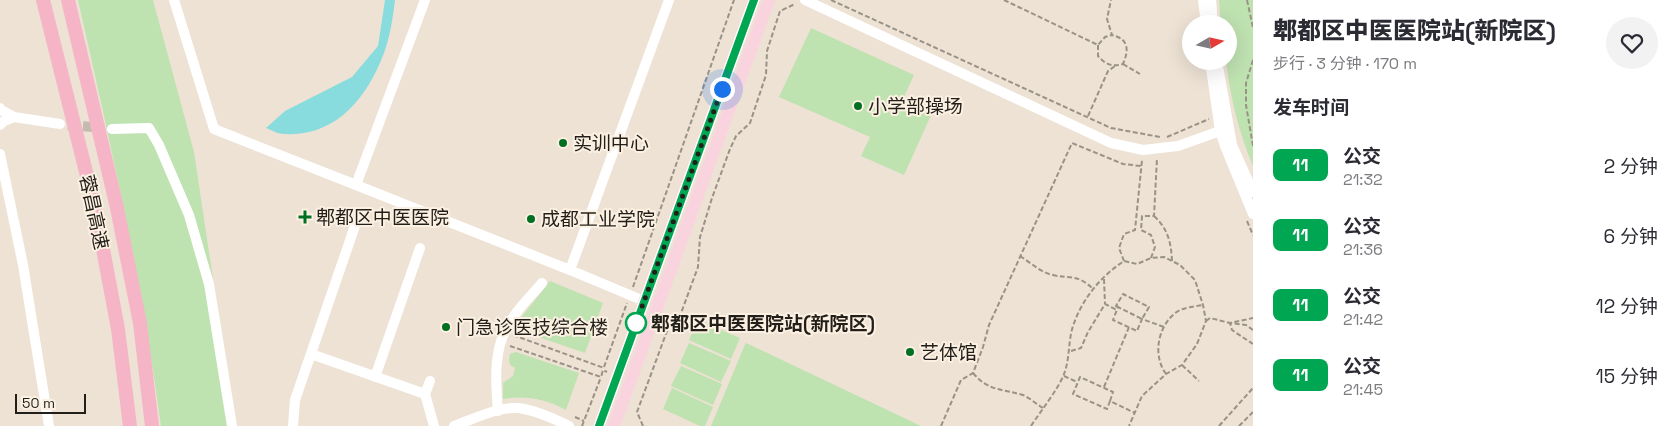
<!DOCTYPE html>
<html lang="zh">
<meta charset="utf-8">
<style>
:root{--surface:#fff;--page:#f2f2f3;--text:#2b2b33;--muted:#7c7c81}
body{margin:0;font-family:"Space Grotesk","Noto Sans SC",sans-serif;background:var(--page);color:var(--text);height:100vh;display:flex;flex-direction:column;font-size:19px;white-space:nowrap}
*{box-sizing:border-box;margin:0}
p{font-size:16px;color:var(--muted)}
.icon{flex:none;width:28px;height:28px;fill:none;stroke:currentColor;stroke-width:2;stroke-linecap:round;stroke-linejoin:round}
.map{position:relative;flex:1;overflow:hidden}
.side{display:flex;flex-direction:column;background:var(--surface);width:425px}
.side>*{flex:none}
.badge{padding:0 10px;border-radius:8px;font-size:18px;line-height:32px}
.needle{width:32px;rotate:81deg}
.fabs{position:absolute;left:1182px;top:15px;display:grid;gap:10px}
.fabs a{display:grid;place-items:center;width:55px;height:55px;border-radius:50%;background:var(--surface);box-shadow:0 5px 20px #0002;font-size:25px}
.scale{position:absolute;left:15px;bottom:12px;width:71px;box-sizing:border-box;padding-left:5px;border:2px solid #221e19;border-top:0;font-size:14px;line-height:18px;white-space:nowrap;color:#221e19;-webkit-text-stroke:4px #fbf0e1;paint-order:stroke}
.you{position:absolute;width:25px;height:25px;margin:-12px;border:4px solid #fff;border-radius:50%;background:#1a73e8;box-shadow:0 0 0 8px #1a73e833}
.map>.badge{position:absolute;translate:-50% -50%;box-shadow:0 0 0 2px #fff}
h2{padding:0 20px;font-size:19px;line-height:45px}
.round{display:grid;place-items:center;flex:none;width:52px;height:52px;border-radius:26px;background:var(--page)}
.overview{display:flex;align-items:center;justify-content:space-between;height:85px;padding:0 20px}
h1{font-size:24px;font-weight:800;line-height:38px}
ul{padding:0;list-style:none}
li{display:flex;align-items:center;gap:15px;height:70px;padding:0 20px}
li div{flex:1}
li b{display:block;font-size:19px}
li em{font-style:normal}
li .badge{min-width:55px;font-weight:700;text-align:center}
main{display:flex;flex:1;min-height:0}
.map>svg:first-child{display:block}
.green{fill:#bfe2b1}
.water{fill:#88dcde}
.lines{fill:none;stroke-linecap:round;stroke-linejoin:round}
.minor-tunnel{stroke:#c4bbaf;stroke-width:10;stroke-dasharray:10 5;stroke-linecap:butt}
.path{stroke:#9a9287;stroke-width:2;stroke-dasharray:5 2.5;stroke-linecap:butt}
.minor{stroke:#fff;stroke-width:10}
.major{stroke:#f9d3dd;stroke-width:12}
.highway{stroke:#f5b5c6;stroke-width:14}
.line-casing{stroke:#fff;stroke-width:11}
.line{stroke:#00a651;stroke-width:8}
.walk{stroke:#221e19;stroke-width:5;stroke-dasharray:0 9}
.poi-dot{fill:#006f21;stroke:#fbf0e1;stroke-width:2}
.stop-dot{fill:#fff;stroke:#00a651;stroke-width:2.5}
.labels{text-anchor:middle;dominant-baseline:central;stroke-width:4;stroke-linejoin:round;paint-order:stroke}
.poi-label{font-size:19px;fill:#221e19;stroke:#fbf0e1;text-anchor:start}
.street-label{font-size:19px;fill:#221e19;stroke:#fbf0e1}
.stop-label{font-size:19px;font-weight:bold;fill:#221e19;stroke:#fbf0e1;text-anchor:start}
</style>
<main>
<div class="map">
<svg width="1253" height="426" viewBox="0 0 1253 426">
<rect width="100%" height="100%" fill="#ede2d4"/>
<path class="green" d="M78 0H153L194 152 235 426H161C142 283 110 141 78 0Z
M1219 0H1253V166C1239 133 1230 97 1226 61H1229V24H1221Z
M811 28 914 75 903 99 932 113 904 175 861 156 870 137 779 97Z
M550 281 603 303 585 353 524 332 519 324 520 319Z
M698 320 740 338 731 359 689 340Z
M746 342V343L921 426H711Z
M689 343 731 361 721 382 680 363Z
M516 352 579 373 566 410C547 399 524 395 503 399V383L513 376 515 368 510 365 509 360 510 354Z
M681 366 722 384 713 405 671 386Z
M672 388 713 407 705 426H700L663 409Z"/>
<path class="water" d="M385 0H395C393 17 390 37 384 53 367 98 336 137 284 134 278 134 271 130 266 128L285 111 352 77 378 46Z"/>
<g class="lines">
<path class="minor-tunnel" d="M68 125 104 128"/>
<path class="path" d="M831 0 1111 128 1160 137
M1004 0 1098 45 1105 37 1112 35 1107 19 1111 0
M1247 0 1253 28
M1098 45V56C1106 65 1112 67 1123 64 1129 50 1129 39 1112 35
M1253 60 1246 83V105L1253 146
M1123 64 1140 74
M1088 116 1108 71 1115 66
M1167 137 1209 119
M1154 216C1168 229 1171 242 1172 261
M1247 221 1253 235
M1020 256C1030 262 1041 273 1053 275 1070 279 1078 274 1093 289
M1151 258 1155 247 1151 235 1141 230 1142 216H1154L1157 158
M1124 261 1119 248 1124 234 1135 230 1142 160
M1104 279 1105 304
M633 287 734 0
M1118 307 1116 306 1123 294 1149 307 1142 319 1118 307 1113 320 1137 331 1142 319 1164 327
M1206 321 1210 318 1230 323 1253 318
M1253 330 1246 325 1230 323 1232 330 1253 344
M489 332 493 336
M513 335 604 368
M510 346 601 377 603 370 607 372
M1071 351 1081 348 1088 332 1105 304 1117 310
M1182 365 1199 381
M604 367 627 303
M973 373C988 391 1002 389 1023 395 1030 398 1036 404 1043 408
M1166 374C1153 356 1157 329 1174 314 1182 307 1193 307 1203 305
M1064 376 1077 382
M1104 387 1129 327
M1110 401 1113 392 1080 377 1073 394 1107 409 1110 401 1135 413
M575 417 584 421
M582 426 601 377
M643 426 637 412 670 323 680 316 698 267 700 237 712 198 730 149 736 136 750 123 766 75 767 51 780 11 795 4
M941 426 961 380 973 373 983 347 989 325 1072 143 1123 164 1141 166
M1031 426C1040 412 1059 388 1064 374 1070 359 1068 341 1073 326 1082 299 1101 276 1124 261L1137 264 1151 258 1164 257 1180 265 1195 280 1203 305 1206 321 1197 344 1182 365 1166 374 1142 396 1129 426
M1219 426 1253 388
M1239 426 1253 412"/>
<path class="minor" d="M174 0 214 129 356 185
M425 0 356 185 570 270
M805 0 1111 143 1143 150 1178 146 1220 131
M1203 0 1206 24
M1211 0 1213 24
M1210 61 1220 131 1225 146 1253 214
M1217 61 1232 145 1253 192
M0 108 1 110 14 117
M0 125 4 121 14 117 60 124
M112 129 149 128 159 145 189 215 209 284 232 426
M0 154 23 265 49 426
M644 301 570 270 669 0
M311 354 425 394
M375 377 420 248
M430 381 425 394 434 426
M498 411C495 378 493 343 514 316 522 304 533 294 542 283
M293 426 295 400 357 220
M454 426C474 419 496 407 518 408 535 410 553 418 569 426"/>
<path class="major" d="M599 426 754 0
M614 426 769 0"/>
<path class="highway" d="M43 0 96 212 118 329 130 426
M68 0 117 208 140 323 152 426"/>
</g>
<g class="lines">
<defs>
<path id="line" d="M599 426 754 0"/>
</defs>
<use href="#line" class="line-casing"/>
<use href="#line" class="line"/>
<path class="walk" d="M636 323 722 89"/>
</g>
<g class="poi-dot">
<circle cx="858" cy="106" r="5"/>
<circle cx="563" cy="143" r="5"/>
<path d="M302.5 209.5h5v5h5v5h-5v5h-5v-5h-5v-5h5z"/>
<circle cx="531" cy="219" r="5"/>
<circle cx="446" cy="327" r="5"/>
<circle cx="910" cy="352" r="5"/>
</g>
<circle class="stop-dot" cx="636" cy="323" r="10"/>
<g class="labels">
<g class="poi-label">
<text x="868" y="106">小学部操场</text>
<text x="573" y="143">实训中心</text>
<text x="316" y="217">郫都区中医医院</text>
<text x="541" y="219">成都工业学院</text>
<text x="456" y="327">门急诊医技综合楼</text>
<text x="920" y="352">艺体馆</text>
</g>
<g class="street-label">
<text transform="translate(94 212) rotate(78)">蓉昌高速</text>
</g>
<g class="stop-label">
<text x="651" y="323">郫都区中医医院站(新院区)</text>
</g>
</g>
</svg>
<div class="fabs">
<a><svg class="needle" viewBox="-14 -14 28 28"><path d="M0-13l5 13h-10z" fill="#e53935"/><path d="M0 13l5-13h-10z" fill="#7c7c81"/></svg></a>
</div>
<div class="scale">50 m</div>
<div class="you" style="left:722px;top:89px"></div>
</div>
<section class="side">
<div class="overview"><div><h1>郫都区中医医院站(新院区)</h1><p>步行 · 3 分钟 · 170 m</p></div><a class="round"><svg class="icon" aria-label="heart" viewBox="0 0 24 24"><path d="M12 20l-8-8c-3-5 5-10 8-4 3-6 11-1 8 4z"/></svg></a></div>
<h2>发车时间</h2>
<ul>
<li><span class="badge" style="background:#00a651;color:#fff">11</span><div><b>公交</b><p>21:32</p></div><em>2 分钟</em></li>
<li><span class="badge" style="background:#00a651;color:#fff">11</span><div><b>公交</b><p>21:36</p></div><em>6 分钟</em></li>
<li><span class="badge" style="background:#00a651;color:#fff">11</span><div><b>公交</b><p>21:42</p></div><em>12 分钟</em></li>
<li><span class="badge" style="background:#00a651;color:#fff">11</span><div><b>公交</b><p>21:45</p></div><em>15 分钟</em></li>
</ul>
</section>
</main>
